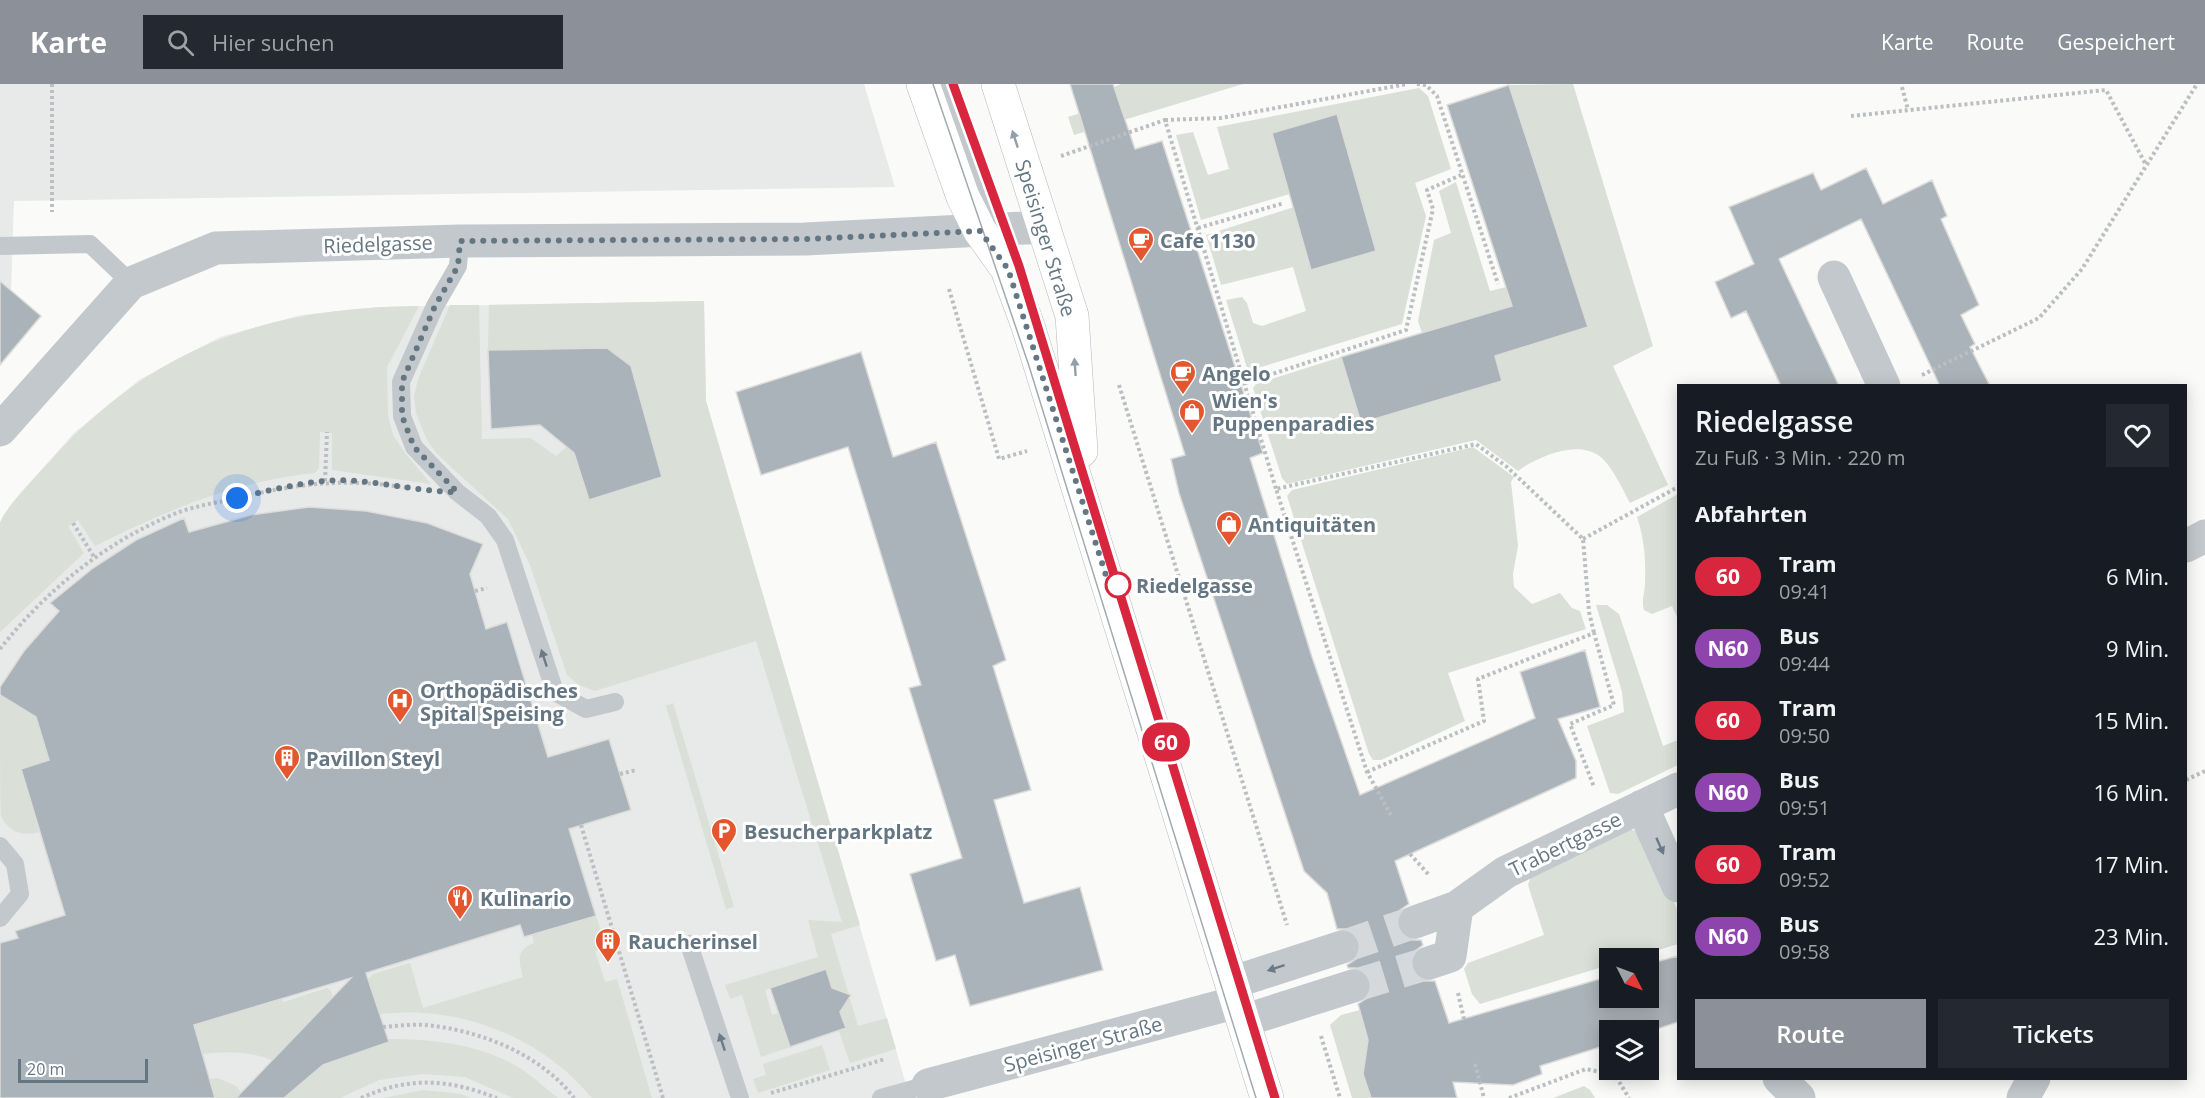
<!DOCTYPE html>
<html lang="de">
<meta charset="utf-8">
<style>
:root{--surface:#171b24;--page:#242831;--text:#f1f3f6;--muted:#9ea1a6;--accent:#8c9099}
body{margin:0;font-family:"Open Sans",sans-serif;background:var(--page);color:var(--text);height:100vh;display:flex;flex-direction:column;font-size:22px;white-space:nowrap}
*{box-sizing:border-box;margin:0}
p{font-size:20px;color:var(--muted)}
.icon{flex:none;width:33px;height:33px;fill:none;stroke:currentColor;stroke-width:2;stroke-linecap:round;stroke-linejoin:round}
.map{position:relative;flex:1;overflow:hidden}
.details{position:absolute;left:1677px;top:300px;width:510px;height:696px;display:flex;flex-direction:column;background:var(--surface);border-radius:0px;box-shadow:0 3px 15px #0003}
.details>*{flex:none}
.badge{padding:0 12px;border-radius:20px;font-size:21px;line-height:39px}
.needle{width:39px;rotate:132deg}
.tools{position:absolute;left:1599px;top:864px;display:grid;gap:12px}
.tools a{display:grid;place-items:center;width:60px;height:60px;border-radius:0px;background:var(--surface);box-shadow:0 3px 15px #0003;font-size:30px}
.scale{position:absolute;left:18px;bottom:15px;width:130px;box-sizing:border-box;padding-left:6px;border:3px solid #657683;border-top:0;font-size:16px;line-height:21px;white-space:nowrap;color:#657683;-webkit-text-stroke:4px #fff;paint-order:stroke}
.you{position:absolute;width:30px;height:30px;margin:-15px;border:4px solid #fff;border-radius:50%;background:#1a73e8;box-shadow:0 0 0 9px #1a73e833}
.map>.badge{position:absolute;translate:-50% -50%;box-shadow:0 0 0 3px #fff}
h2{padding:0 18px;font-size:22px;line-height:54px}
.round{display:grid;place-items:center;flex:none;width:63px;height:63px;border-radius:0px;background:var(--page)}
.head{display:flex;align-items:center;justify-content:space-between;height:102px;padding:0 18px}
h1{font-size:28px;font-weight:600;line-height:45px}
.cta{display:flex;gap:12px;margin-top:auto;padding:12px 18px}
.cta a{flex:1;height:69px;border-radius:0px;background:var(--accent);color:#fff;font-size:24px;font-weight:600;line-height:69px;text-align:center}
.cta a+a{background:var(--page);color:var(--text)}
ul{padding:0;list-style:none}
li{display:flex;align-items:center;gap:18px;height:72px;padding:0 18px}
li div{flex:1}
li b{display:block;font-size:22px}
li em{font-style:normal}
li .badge{min-width:66px;font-weight:700;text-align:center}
header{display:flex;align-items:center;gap:36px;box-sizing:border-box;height:84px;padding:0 30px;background:var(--accent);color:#fff}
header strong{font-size:28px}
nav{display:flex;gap:33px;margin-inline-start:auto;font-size:21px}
.search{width:420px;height:54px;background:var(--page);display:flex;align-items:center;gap:15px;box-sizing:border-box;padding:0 21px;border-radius:0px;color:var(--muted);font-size:22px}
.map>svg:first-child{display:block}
.built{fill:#e8e9e9}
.green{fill:#dadfd7}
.building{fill:#aab3b9;stroke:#dcdcda;stroke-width:1.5}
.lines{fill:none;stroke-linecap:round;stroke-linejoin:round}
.minor-tunnel{stroke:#d5d9db;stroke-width:33;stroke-dasharray:33 16;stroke-linecap:butt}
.secondary-casing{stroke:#b3babf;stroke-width:34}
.path{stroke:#bbbfc2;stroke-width:4;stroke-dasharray:3 3;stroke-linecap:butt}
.service{stroke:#c3c8cc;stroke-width:18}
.minor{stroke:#c3c8cc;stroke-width:33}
.secondary{stroke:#fff;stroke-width:33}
.tram{stroke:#a2aab0;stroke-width:1.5}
.oneway{fill:#939fa8}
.oneway2{fill:#6a7a87}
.line-casing{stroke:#fff;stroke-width:14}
.line{stroke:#d7263d;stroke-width:9}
.walk{stroke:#657683;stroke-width:6;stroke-dasharray:0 10.8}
.stop-dot{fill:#fff;stroke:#d7263d;stroke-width:3}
.labels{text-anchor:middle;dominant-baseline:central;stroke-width:6;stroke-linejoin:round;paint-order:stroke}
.street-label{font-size:20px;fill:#657683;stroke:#fff}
.poi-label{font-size:20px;font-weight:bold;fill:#657683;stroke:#fff;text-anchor:start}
.stop-label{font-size:20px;font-weight:bold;fill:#657683;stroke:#fff;text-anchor:start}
</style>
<header>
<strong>Karte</strong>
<div class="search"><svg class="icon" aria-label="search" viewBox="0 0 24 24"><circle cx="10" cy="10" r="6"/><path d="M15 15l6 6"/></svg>Hier suchen</div>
<nav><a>Karte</a><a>Route</a><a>Gespeichert</a></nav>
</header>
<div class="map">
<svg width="2205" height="1014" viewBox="0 0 2205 1014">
<rect width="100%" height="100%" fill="#fafaf8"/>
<path class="built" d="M0 0H864L895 103 14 117 11 207 41 232 0 281Z
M704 217 706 317 910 1014H0V438L23 407 74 349 139 296 220 253 301 231 379 223Z"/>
<path class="green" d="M1121 0H1243L1074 51 1068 33 1118 17 1114 3Z
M1573 0 1653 262 1613 282 1668 401 1630 419C1622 404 1614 386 1602 374 1580 354 1538 372 1518 387L1476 356 1287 400 1282 394 1253 304 1256 300 1341 273 1361 339 1502 297 1495 272 1587 243 1509 1Z
M1419 4 1428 12 1451 85 1415 99 1426 132 1402 240 1248 287 1226 216 1242 213 1247 219 1253 239 1262 242 1306 227 1293 183 1221 201 1206 151 1294 123 1312 186 1376 167 1337 31 1290 110 1201 136 1176 51 1193 48 1208 91 1229 85 1217 43Z
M1456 98 1490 207 1506 203 1515 230 1482 231 1422 249 1418 237 1434 156 1451 149 1439 107Z
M704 217 706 317 860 841 831 850 858 942 887 934 896 965 850 979 839 947 846 944 840 928 846 920 843 908 832 904 826 885 765 906 772 931 778 929 790 963 761 973 742 911 730 915 725 901 818 873 808 836 842 838 756 557 595 607 579 601 567 591 530 481 508 435 436 369 426 354 416 329 414 313 418 295 450 221H479L482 355 531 354 556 372 571 359 589 416 662 394 630 282 606 264 488 266 489 221Z
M419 222 387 283 388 332 393 351 405 369 431 400 332 386V349L320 348 319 384 315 389C235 397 165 427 95 462L78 436 68 442 84 469 0 548C0 521 0 494 0 467 0 458 0 447 0 439 4 425 37 391 48 379 151 263 267 223 419 222Z
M1473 363 1514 393 1511 398 1518 462 1513 490 1514 503 1532 520 1560 509 1572 524 1580 527 1586 545 1448 589 1465 637 1381 676H1373L1369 670 1287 412 1292 406Z
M1678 410V535L1672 522 1652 530 1644 526C1641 516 1645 509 1645 498 1646 476 1644 453 1637 433Z
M1596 521H1607L1619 530 1663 662 1678 656V681L1618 710 1610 709 1587 642 1624 628 1622 608Z
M0 611 36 633 49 676 21 686 39 748C24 753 8 748 1 732 0 719 0 632 0 611Z
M673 619 734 823 726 825 666 622Z
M1628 744 1640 749 1646 756 1678 827V860L1632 874H1610L1609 881 1480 920 1472 910 1464 885 1468 879 1544 851 1528 801 1531 792Z
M596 832 606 863 595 867 605 898 617 895 652 1014H592C551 964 489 934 425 929 410 927 394 929 379 930L365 899 373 890 410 879 423 924 523 893C519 877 515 866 534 859L532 851Z
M327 904 331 907 340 935 304 952 272 976C248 967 228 967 202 970L178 946 282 915 283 918Z
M1360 926 1368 956 1371 1014H1352L1330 941 1341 931Z
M387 955C433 955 482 960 521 985 534 993 546 1005 558 1014H513L465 993 422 990 379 996 340 1014H284L323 981 351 967 352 970 388 959Z
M822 961 830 986 758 1009 753 995 766 991 763 980Z
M218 994 236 1002 242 1010 239 1014H198L209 995Z
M1584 1002 1590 1006 1595 1014H1553Z
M423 1006 461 1010 471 1014H383Z"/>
<path class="building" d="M1070 0H1113L1135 65 1162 57 1263 369 1250 374 1312 573 1360 711 1535 634 1520 588 1585 566 1600 623 1558 635 1576 677V694L1395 777 1409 820 1400 826 1397 835V844L1403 853 1412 856H1421L1423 861 1415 867 1411 875V885L1416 893 1425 897H1435L1449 939 1610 892V914H1648V880L1678 872V938L1648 948 1610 946V960L1540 982 1542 990 1513 1001 1453 998 1457 1014H1371L1363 990 1368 956 1358 920 1367 914 1371 907V897L1365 888 1356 884H1348L1347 881 1356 875 1360 867V858L1354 849 1346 845H1337L1327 809 1304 787 1179 409 1171 375 1185 371Z
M1509 1 1588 243 1495 272 1502 297 1361 339 1341 273 1512 222 1447 21Z
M1337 30 1376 167 1311 186 1272 49Z
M1866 84 1883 120 1932 96 1947 132 1941 135 1979 221 1961 231 1975 260 1970 263 1990 302H1940L1861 135 1779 175 1839 302H1781L1746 227 1731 234 1715 198 1754 180 1729 123 1813 89 1821 106Z
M0 197 41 232 0 281Z
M607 264 631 282 662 393 589 416 574 369 540 341 491 345 488 266Z
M861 268 893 373 936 358 1006 576 993 582 1031 706 994 716 1024 819 1080 803 1103 886 970 922 955 871 936 877 910 790 962 774 909 604 921 601 848 363 761 391 736 308Z
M309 423 366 427 427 439 483 460 470 490 475 507 486 545 507 538 548 673 609 655 631 726 569 745 596 832 524 853 520 841 366 889 389 958 323 981 284 1014H236L351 894 194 941 215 1014H0V859L18 854 15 847 65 831 21 685 49 676 36 633 0 611V603L24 567 59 527 50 519 93 484 136 456 184 434 189 448 251 431Z
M826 885 832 904 851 911 840 928 846 944 790 963 770 904Z"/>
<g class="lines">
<path class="minor-tunnel" d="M1342 863 1415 838
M1353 902 1429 879"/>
<defs>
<path id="secondary" d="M923 0 963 113 980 147 1007 185 1028 242 1267 1014
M998 0 1072 232 1081 367"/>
</defs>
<use href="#secondary" class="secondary-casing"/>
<path class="path" d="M52 0V128
M1417 0 1426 1 1437 12 1498 200
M1902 3 1908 26
M1851 32 2106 6 2146 81
M1165 36 1221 34 1407 0
M1061 72 1165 36 1276 405
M1198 144 1284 119
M949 205 999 375 1027 367
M1922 291 2039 234 2082 185 2197 0
M1245 299 1406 246 1433 125 1427 106 1461 91
M1119 301 1287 841
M325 397 327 348
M73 439 94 473
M1583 455 1678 403
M475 507 487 504
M0 565C47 505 108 456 179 428 199 421 221 418 241 413 302 399 347 394 408 404
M1367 688 1484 637 1478 595 1594 549 1614 621 1570 640 1594 703
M620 690 636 686
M2186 696 2205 687
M1391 731 1367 688 1276 405 1476 360 1507 383 1583 455 1589 528 1594 549
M581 741 663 1014
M1410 770 1429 791
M1458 909 1464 935
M383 943C397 942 411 940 425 941 479 946 541 970 574 1014
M1321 952 1340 1014
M1475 980 1484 1014
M771 1009 885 975
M361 1014C410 992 448 995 497 1014
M1509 1014 1586 985 1615 991 1629 1014"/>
<path class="service" d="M942 0 991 138
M460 157 458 182 435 222 401 298 402 332 414 363 457 408 488 432 505 456 555 608 586 625 615 618
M0 162 90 160 131 199
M0 762 15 780 20 810 0 834
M689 860 740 1014
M881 1014 928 1001"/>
<path class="minor" d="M1834 193 1884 302
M0 346 131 199 216 164 460 157 805 155 1044 143
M2186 462 2205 452
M1642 722 1678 802
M1415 838 1457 823 1506 788 1678 705
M1429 879 1450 872 1457 823
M1231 899 1342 863
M1243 937 1353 902
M1779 994 1799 1014
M928 1001 1237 918
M2023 1014 2034 994"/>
<use href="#secondary" class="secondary"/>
<path class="tram" d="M933 0 1029 282 1256 1014
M953 0 1019 182 1275 1014"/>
</g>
<defs><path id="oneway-solid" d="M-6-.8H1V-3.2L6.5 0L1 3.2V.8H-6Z" transform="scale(1.5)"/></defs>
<g class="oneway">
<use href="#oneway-solid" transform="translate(1015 55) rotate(-108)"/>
<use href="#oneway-solid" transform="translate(1075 283) rotate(-94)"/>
</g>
<g class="oneway2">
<use href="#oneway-solid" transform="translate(544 574) rotate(-108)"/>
<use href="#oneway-solid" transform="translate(1660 762) rotate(66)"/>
<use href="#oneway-solid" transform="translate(1276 884) rotate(162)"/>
<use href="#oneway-solid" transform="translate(722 958) rotate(-108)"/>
</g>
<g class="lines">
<defs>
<path id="line" d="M953 0 1019 182 1275 1014"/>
</defs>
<use href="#line" class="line-casing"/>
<use href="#line" class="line"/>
<path class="walk" d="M237 414C266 407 295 400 324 397 368 393 413 408 457 408L414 363 402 332V298L435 222 458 182 460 157 805 155 980 147 1008 185 1110 504 1118 501"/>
</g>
<defs>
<symbol id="cafe-pin" viewBox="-11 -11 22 30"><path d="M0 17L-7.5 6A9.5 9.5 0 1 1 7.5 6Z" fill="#e4572e" stroke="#fff"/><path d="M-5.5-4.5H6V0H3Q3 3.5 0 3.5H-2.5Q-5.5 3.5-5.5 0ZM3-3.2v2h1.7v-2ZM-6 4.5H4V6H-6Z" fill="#fff"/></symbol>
<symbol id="shop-pin" viewBox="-11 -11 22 30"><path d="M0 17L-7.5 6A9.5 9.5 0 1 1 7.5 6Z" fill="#e4572e" stroke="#fff"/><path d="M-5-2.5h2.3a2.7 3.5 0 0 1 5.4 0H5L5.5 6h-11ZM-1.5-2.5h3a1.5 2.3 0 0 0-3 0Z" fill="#fff"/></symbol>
<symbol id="hospital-pin" viewBox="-11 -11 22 30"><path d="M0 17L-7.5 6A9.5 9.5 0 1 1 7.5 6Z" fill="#e4572e" stroke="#fff"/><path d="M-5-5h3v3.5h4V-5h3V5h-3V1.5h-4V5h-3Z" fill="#fff"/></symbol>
<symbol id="building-pin" viewBox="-11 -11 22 30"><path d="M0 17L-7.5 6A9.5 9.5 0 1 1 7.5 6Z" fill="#e4572e" stroke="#fff"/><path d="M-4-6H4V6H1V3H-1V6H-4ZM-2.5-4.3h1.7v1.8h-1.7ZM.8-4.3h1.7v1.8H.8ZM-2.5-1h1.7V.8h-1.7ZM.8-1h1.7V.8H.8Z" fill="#fff"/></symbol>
<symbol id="parking-pin" viewBox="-11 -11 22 30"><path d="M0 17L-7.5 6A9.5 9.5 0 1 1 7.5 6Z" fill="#e4572e" stroke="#fff"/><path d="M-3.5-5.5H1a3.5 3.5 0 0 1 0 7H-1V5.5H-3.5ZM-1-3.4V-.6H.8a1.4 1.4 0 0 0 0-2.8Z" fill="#fff"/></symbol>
<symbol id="restaurant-pin" viewBox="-11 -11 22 30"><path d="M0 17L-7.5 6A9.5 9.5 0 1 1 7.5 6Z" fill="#e4572e" stroke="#fff"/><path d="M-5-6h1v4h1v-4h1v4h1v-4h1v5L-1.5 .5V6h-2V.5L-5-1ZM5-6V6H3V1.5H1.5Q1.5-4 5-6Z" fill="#fff"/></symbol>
</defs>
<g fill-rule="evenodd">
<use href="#cafe-pin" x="1126" y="141" width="30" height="40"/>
<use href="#cafe-pin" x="1168" y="274" width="30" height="40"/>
<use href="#shop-pin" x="1177" y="313" width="30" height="40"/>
<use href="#shop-pin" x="1214" y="425" width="30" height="40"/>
<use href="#hospital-pin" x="385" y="602" width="30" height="40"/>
<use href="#building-pin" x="272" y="659" width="30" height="40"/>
<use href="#parking-pin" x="709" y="732" width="30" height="40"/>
<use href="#restaurant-pin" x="445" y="799" width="30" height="40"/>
<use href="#building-pin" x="593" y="842" width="30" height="40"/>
</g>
<circle class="stop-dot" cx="1118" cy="501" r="12"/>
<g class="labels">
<g class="street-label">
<text transform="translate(1046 154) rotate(73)">Speisinger Straße</text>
<text transform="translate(378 160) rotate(-2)">Riedelgasse</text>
<text transform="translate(1565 760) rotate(-26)">Trabertgasse</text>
<text transform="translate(1083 960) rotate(-15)">Speisinger Straße</text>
</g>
<g class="poi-label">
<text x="1160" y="156">Cafe 1130</text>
<text x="1202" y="289">Angelo</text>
<text x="1212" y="316">Wien's<tspan x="1212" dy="23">Puppenparadies</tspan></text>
<text x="1248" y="440">Antiquitäten</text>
<text x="420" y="606">Orthopädisches<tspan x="420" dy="23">Spital Speising</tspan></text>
<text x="306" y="674">Pavillon Steyl</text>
<text x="744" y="747">Besucherparkplatz</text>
<text x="480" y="814">Kulinario</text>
<text x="628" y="857">Raucherinsel</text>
</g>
<g class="stop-label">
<text x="1136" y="501">Riedelgasse</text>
</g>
</g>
</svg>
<div class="tools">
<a><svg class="needle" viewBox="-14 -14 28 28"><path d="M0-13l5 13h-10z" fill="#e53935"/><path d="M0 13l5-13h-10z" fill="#9ea1a6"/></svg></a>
<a><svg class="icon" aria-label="layers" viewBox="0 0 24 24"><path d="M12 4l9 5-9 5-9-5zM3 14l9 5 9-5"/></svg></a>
</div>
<div class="scale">20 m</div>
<div class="you" style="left:237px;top:414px"></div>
<b class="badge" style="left:1166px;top:658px;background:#d7263d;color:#fff">60</b>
<section class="details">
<div class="head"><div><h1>Riedelgasse</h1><p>Zu Fuß · 3 Min. · 220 m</p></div><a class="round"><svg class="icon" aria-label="heart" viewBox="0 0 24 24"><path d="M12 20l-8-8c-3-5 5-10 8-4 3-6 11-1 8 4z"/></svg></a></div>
<h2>Abfahrten</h2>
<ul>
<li><span class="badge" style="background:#d7263d;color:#fff">60</span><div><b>Tram</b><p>09:41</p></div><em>6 Min.</em></li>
<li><span class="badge" style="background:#8e44ad;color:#fff">N60</span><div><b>Bus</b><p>09:44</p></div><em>9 Min.</em></li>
<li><span class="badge" style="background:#d7263d;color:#fff">60</span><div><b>Tram</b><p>09:50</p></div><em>15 Min.</em></li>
<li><span class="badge" style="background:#8e44ad;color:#fff">N60</span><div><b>Bus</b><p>09:51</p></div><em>16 Min.</em></li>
<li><span class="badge" style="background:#d7263d;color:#fff">60</span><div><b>Tram</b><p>09:52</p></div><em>17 Min.</em></li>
<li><span class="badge" style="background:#8e44ad;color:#fff">N60</span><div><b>Bus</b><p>09:58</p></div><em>23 Min.</em></li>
</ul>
<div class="cta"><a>Route</a><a>Tickets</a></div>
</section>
</div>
